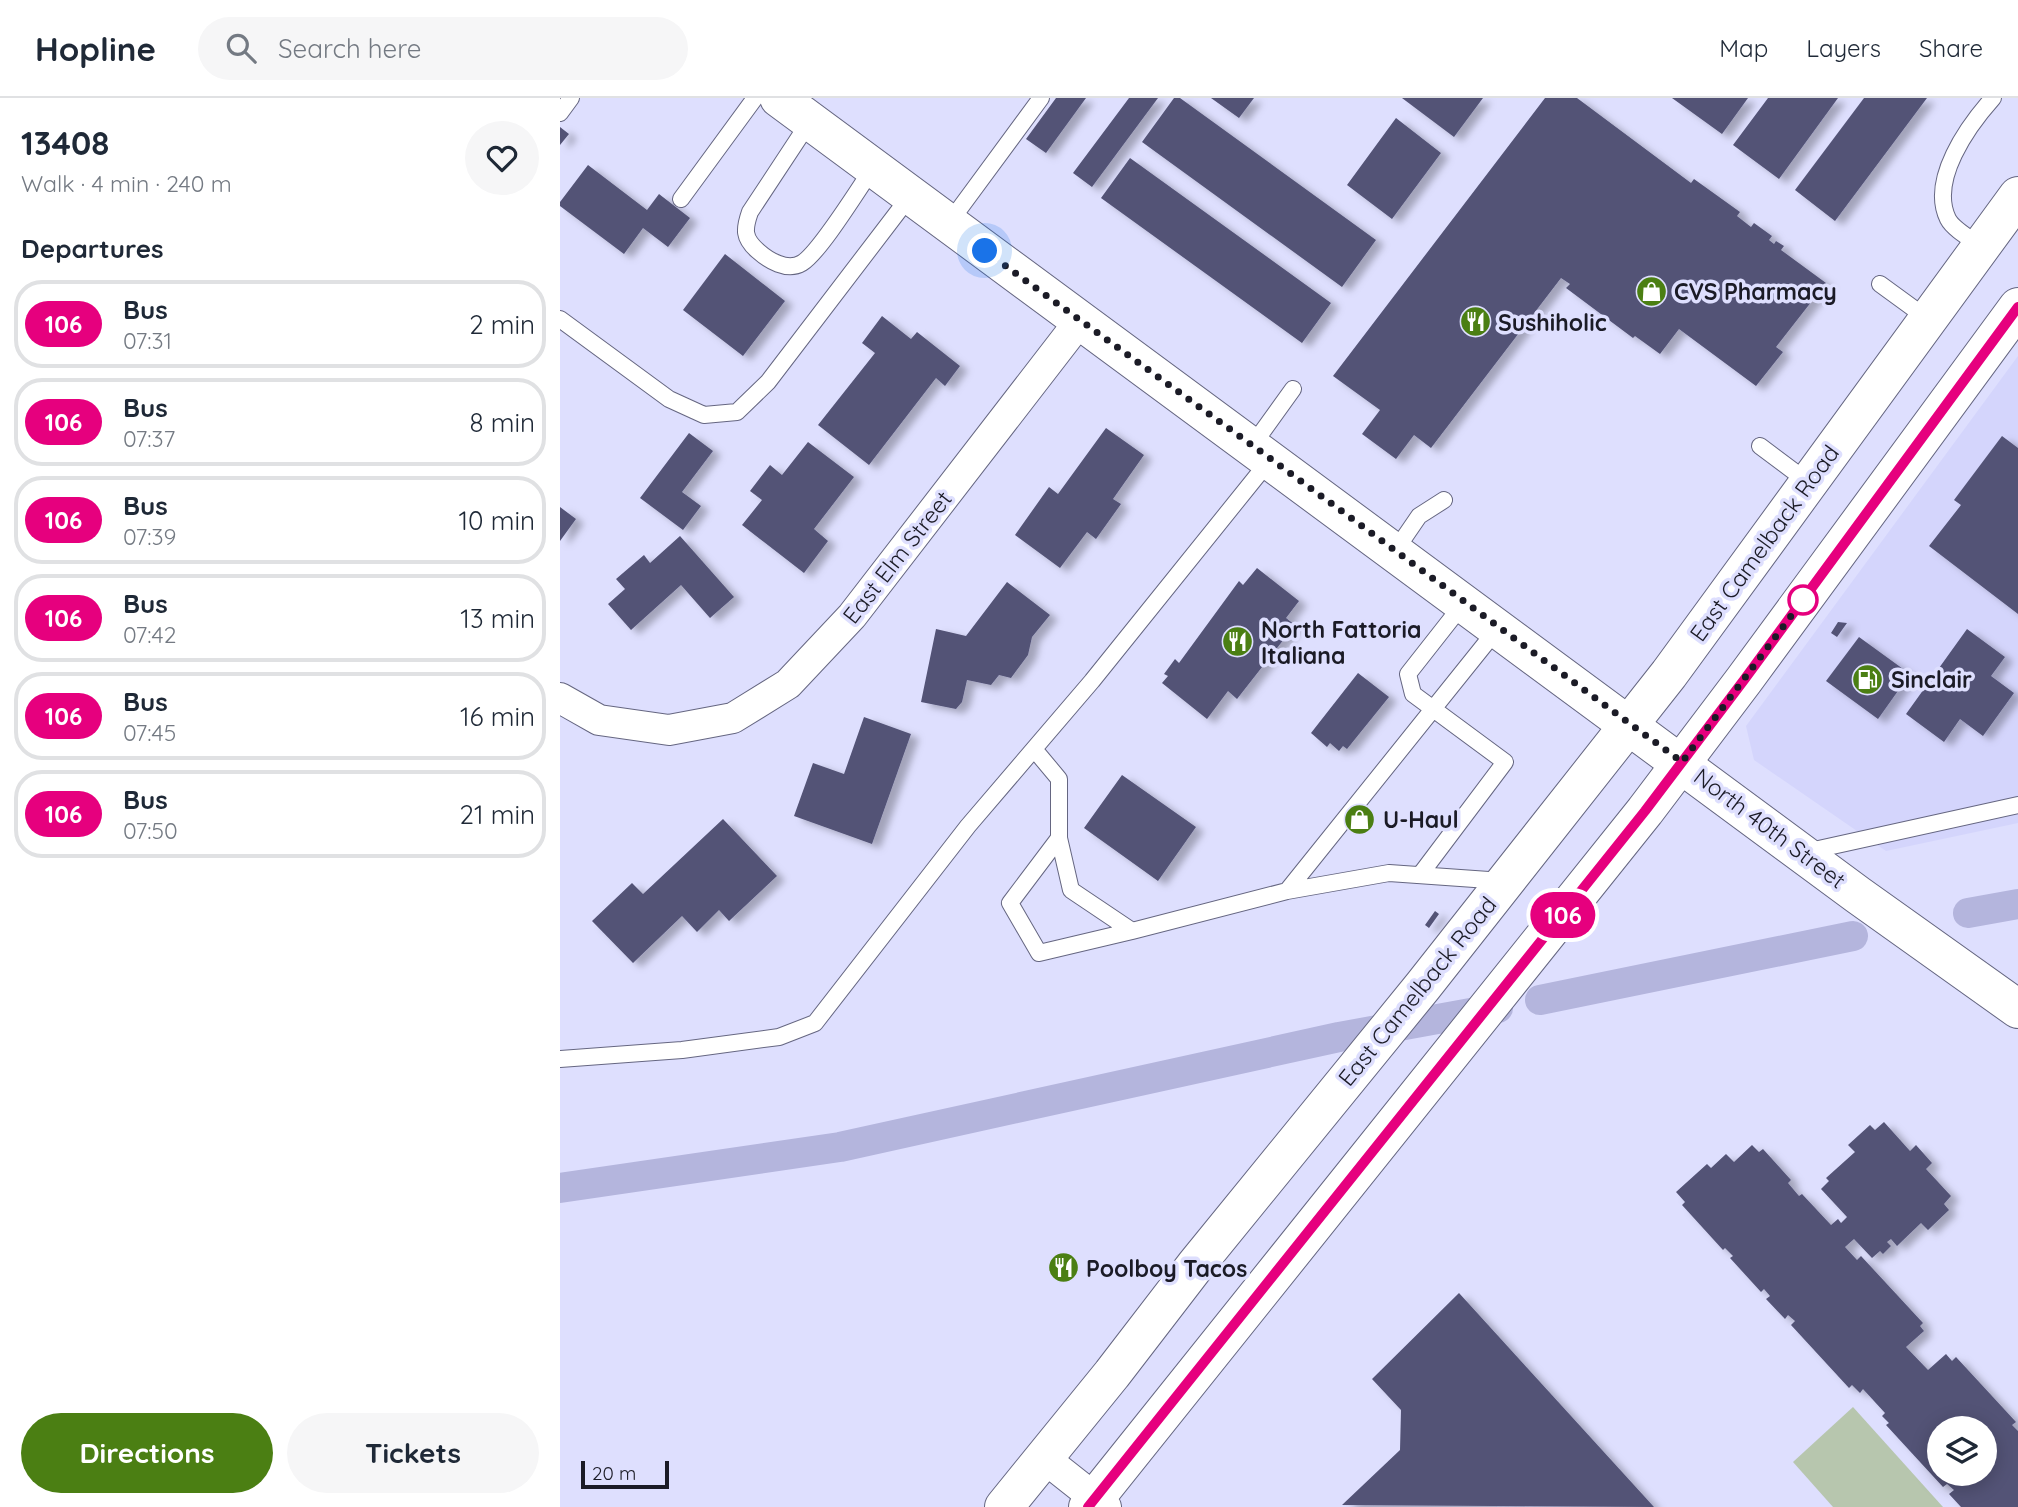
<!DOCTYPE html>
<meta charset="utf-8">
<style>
:root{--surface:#fff;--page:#f6f6f7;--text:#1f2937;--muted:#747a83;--line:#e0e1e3;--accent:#4b7f13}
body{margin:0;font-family:Quicksand,sans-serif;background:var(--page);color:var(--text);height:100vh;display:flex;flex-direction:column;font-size:26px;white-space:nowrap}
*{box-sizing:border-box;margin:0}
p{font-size:23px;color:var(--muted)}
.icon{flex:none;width:38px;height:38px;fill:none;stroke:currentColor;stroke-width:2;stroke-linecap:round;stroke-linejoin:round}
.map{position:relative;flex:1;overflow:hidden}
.side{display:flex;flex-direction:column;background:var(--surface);width:560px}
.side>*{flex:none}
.badge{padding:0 14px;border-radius:23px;font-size:24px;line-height:46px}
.controls{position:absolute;left:1367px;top:1318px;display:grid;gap:14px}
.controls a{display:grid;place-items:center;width:70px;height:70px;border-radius:50%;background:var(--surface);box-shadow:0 4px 18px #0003;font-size:35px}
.scale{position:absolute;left:21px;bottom:18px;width:88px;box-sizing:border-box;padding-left:7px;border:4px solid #1b1b26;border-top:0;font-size:19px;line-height:24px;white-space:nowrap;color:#1b1b26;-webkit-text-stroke:5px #dedffe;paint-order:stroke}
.you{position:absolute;width:35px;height:35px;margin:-18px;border:5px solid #fff;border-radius:50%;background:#1a73e8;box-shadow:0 0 0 10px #1a73e833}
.map>.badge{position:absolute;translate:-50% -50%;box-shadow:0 0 0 4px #fff}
h2{padding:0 21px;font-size:26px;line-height:63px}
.round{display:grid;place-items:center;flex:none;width:74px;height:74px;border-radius:37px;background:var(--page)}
.head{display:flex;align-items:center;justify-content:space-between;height:119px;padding:0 21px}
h1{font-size:33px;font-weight:800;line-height:52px}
.button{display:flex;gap:14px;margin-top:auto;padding:14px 21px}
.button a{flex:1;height:80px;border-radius:42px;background:var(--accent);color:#fff;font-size:28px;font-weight:800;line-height:80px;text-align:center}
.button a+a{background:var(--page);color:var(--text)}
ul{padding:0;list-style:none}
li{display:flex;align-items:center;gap:21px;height:88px;margin:0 14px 10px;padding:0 7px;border:4px solid var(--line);border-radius:28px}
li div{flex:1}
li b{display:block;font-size:26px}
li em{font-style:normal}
li .badge{min-width:77px;font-weight:700;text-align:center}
header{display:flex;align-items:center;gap:42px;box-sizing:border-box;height:98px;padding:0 35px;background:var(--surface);border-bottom:2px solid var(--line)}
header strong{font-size:33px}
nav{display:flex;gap:38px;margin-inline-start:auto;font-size:24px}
.search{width:490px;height:63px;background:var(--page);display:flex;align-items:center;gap:18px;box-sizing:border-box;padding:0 24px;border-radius:38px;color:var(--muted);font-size:26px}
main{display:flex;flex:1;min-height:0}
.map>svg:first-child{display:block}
.built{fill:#d4d5fc}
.green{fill:#b7c6ae}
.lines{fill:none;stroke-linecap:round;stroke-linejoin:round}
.canal{stroke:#b4b5dd;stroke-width:30}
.building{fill:#535376;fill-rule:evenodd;filter:url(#shadow)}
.lane-casing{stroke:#656681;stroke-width:18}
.street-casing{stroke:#656681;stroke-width:32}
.secondary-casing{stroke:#656681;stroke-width:40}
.primary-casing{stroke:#656681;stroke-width:40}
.lane{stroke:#fff;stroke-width:16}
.street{stroke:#fff;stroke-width:30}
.secondary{stroke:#fff;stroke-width:38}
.primary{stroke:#fff;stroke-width:38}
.line-casing{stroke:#fff;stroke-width:16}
.line{stroke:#e6007e;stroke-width:10}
.walk{stroke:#1b1b26;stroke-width:7;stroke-dasharray:0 12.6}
.stop-dot{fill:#fff;stroke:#e6007e;stroke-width:3.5}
.labels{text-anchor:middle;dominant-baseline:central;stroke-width:7;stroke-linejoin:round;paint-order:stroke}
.poi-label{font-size:23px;font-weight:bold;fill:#1b1b26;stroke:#dedffe;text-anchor:start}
.street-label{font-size:23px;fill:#1b1b26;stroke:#dedffe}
</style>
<header>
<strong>Hopline</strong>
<div class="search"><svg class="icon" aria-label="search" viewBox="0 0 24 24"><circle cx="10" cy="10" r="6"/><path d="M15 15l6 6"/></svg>Search here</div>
<nav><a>Map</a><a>Layers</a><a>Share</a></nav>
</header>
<main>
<section class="side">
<div class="head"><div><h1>13408</h1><p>Walk · 4 min · 240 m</p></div><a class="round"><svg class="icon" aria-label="heart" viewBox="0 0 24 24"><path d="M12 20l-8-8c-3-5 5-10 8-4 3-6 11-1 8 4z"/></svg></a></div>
<h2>Departures</h2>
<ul>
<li><span class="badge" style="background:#e6007e;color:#fff">106</span><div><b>Bus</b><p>07:31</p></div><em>2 min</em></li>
<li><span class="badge" style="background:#e6007e;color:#fff">106</span><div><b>Bus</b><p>07:37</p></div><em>8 min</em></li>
<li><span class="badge" style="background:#e6007e;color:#fff">106</span><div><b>Bus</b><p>07:39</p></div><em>10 min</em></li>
<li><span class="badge" style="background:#e6007e;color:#fff">106</span><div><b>Bus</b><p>07:42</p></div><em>13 min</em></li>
<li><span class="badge" style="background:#e6007e;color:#fff">106</span><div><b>Bus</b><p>07:45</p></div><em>16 min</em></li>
<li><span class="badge" style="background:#e6007e;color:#fff">106</span><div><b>Bus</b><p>07:50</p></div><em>21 min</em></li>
</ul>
<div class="button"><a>Directions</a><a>Tickets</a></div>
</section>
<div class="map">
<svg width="1458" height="1409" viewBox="0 0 1458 1409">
<defs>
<filter id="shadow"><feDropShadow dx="8" dy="4.5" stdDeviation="3.5" flood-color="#0004"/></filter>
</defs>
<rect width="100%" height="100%" fill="#dedffe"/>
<path class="built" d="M1458 258V725L1326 753 1194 662 1186 628Z"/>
<path class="green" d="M1293 1309 1383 1409H1273L1233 1364Z"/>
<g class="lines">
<path class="canal" d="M1408 815 1458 806
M980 902 1293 838
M0 1090 280 1049 779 939 938 910"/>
</g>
<path class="building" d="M496 0H526L486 55 466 41Z
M569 0H598L532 89 513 75Z
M614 0H620L816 142 782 189 582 44Z
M651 0H694L679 20Z
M842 0H923L894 39Z
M985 0H1017L1131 85 1134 81 1180 114 1177 118 1191 129 1194 125 1212 138 1209 142 1214 146 1216 143 1224 148 1221 152 1266 185 1216 249 1223 254 1196 288 1119 231 1100 256 1075 238 1073 240 1006 190 1010 186 1001 180 871 350 854 337 836 361 802 336 820 312 773 278Z
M1112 0H1188L1162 36Z
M1208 0H1278L1219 81 1173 47Z
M1304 0H1367L1275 123 1235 92Z
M836 20 881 55 832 121 787 87Z
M0 29 9 36 0 47Z
M570 60 771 205 742 245 541 100Z
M28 67 87 112 99 96 130 120 108 149 83 130 64 156 0 108V104Z
M165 156 225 203 183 258 123 212Z
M322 218 351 241 357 234 400 268 385 288 376 280 309 367 258 327 315 255 302 245Z
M546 330 584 357 553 401 561 406 536 441 527 434 500 470 455 437 489 389 498 396Z
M129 335 153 353 122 394 141 408 123 432 80 400Z
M1442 338 1458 350V516L1369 448 1401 407 1394 402Z
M248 344 294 379 254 431 268 443 244 475 182 427 202 402 190 393 210 367 222 377Z
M0 409 16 421 0 443Z
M120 438 174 499 150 520 121 487 71 532 48 506 65 491 56 481 84 457 90 465Z
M697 470 739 503 726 520 735 527 677 601 668 593 647 621 602 585 608 578 604 576 615 561 619 565 679 483 683 487Z
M447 484 490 517 472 539 468 557 451 580 439 577 431 587 407 582 402 604 396 611 361 604 376 531 406 538Z
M1278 524 1287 525 1277 539 1271 535Z
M1407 531 1445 559 1431 578 1454 595 1423 638 1400 621 1384 644 1346 616Z
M1299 539 1350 576 1318 621 1266 583Z
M798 575 829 599 787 651 783 648 779 653 770 645 767 649 751 635Z
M304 619 351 636 312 746 234 718 253 665 284 676Z
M562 677 636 729 598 783 524 730Z
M163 721 217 778 169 823 159 812 137 834 122 818 73 865 32 823 72 785 83 796Z
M875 813 879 816 869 830 865 827Z
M1324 1024 1350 1053 1356 1047 1372 1065 1366 1071 1391 1098 1384 1106 1389 1112 1368 1132 1361 1125 1337 1148 1331 1141 1327 1144 1331 1148 1323 1156 1320 1153 1312 1160 1294 1141 1285 1149 1297 1162 1301 1158 1363 1225 1360 1228 1364 1233 1346 1249 1368 1272 1386 1256 1392 1263 1396 1259 1456 1324 1452 1327 1458 1333V1409H1401L1389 1396 1394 1392 1387 1386 1383 1389 1326 1327 1329 1325 1322 1318 1325 1315 1303 1291 1300 1295 1292 1287 1289 1290 1231 1227 1235 1223 1228 1217 1225 1221 1206 1201 1210 1198 1204 1191 1201 1194 1170 1160 1173 1158 1165 1150 1163 1152 1122 1107 1125 1104 1116 1094 1147 1066 1151 1070 1166 1056 1174 1064 1192 1047 1199 1054 1203 1051 1231 1082 1228 1085 1239 1098 1242 1096 1271 1127 1278 1121 1281 1125 1287 1119 1261 1091 1269 1083 1266 1080 1295 1054 1288 1047 1310 1027 1315 1032ZM1379 1330H1424V1376H1379Z
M899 1195 1094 1409 782 1407 840 1352 841 1312 812 1281Z"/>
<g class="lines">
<defs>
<path id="lane" d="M0 15 11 0
M250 23 190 114C184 131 183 140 198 153 208 162 227 174 242 165 260 154 299 90 313 70
M121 101 195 0
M389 125 481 0
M1421 148C1411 141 1393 131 1388 121 1369 82 1408 28 1433 0
M1320 186 1368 221
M0 221 109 301 144 317 177 314 208 284 350 98
M692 348 733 291
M1200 348 1248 384
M835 453 859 418 884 402
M474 651 499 681V740L511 792 572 833 727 793 938 530
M499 740 450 805 479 855 572 833
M1245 754 1458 707
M860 777 945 664 853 596 848 576 903 506
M727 793 829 775 943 783
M0 961 122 952 219 939 255 925 408 728 532 583 709 363"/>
<path id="street" d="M0 600 39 622 109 632 173 620 228 586 292 518 519 224
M484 1360 546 1409"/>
<path id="secondary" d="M219 0 1298 797 1458 911"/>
<path id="primary" d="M444 1409 552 1276 635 1168 863 888 1109 576 1458 98
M528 1409 1085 713 1184 582 1458 209"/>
</defs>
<use href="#lane" class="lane-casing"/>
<use href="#street" class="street-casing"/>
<use href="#secondary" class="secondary-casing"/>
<use href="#primary" class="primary-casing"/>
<use href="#lane" class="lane"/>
<use href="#street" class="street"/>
<use href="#secondary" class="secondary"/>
<use href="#primary" class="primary"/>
</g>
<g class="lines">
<defs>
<path id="line" d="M528 1409 1085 713 1184 582 1458 209"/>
</defs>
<use href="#line" class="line-casing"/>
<use href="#line" class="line"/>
<path class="walk" d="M425 153 711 361 1122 664 1243 502"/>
</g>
<defs>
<symbol id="shop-disc" viewBox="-11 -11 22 22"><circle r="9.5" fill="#4b7f13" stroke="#dedffe"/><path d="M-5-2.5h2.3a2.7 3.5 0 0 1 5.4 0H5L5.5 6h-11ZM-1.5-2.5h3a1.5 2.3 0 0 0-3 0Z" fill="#fff"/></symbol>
<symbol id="restaurant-disc" viewBox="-11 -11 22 22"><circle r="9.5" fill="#4b7f13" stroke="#dedffe"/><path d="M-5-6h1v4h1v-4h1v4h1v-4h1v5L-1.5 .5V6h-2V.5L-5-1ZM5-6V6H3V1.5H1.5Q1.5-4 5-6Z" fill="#fff"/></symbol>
<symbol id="fuel-disc" viewBox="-11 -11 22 22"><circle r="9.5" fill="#4b7f13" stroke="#dedffe"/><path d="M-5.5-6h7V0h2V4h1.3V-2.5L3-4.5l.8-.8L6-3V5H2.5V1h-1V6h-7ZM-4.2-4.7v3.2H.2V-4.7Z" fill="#fff"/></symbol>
</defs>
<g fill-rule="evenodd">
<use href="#shop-disc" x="1074" y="176" width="35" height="35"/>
<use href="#restaurant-disc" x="898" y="206" width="35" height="35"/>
<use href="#restaurant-disc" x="660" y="526" width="35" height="35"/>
<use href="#fuel-disc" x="1290" y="564" width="35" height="35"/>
<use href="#shop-disc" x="782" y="704" width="35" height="35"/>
<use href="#restaurant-disc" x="486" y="1152" width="35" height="35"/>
</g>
<circle class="stop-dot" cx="1243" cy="502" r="14"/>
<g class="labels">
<g class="poi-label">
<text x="1114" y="193">CVS Pharmacy</text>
<text x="938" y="224">Sushiholic</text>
<text x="701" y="531">North Fattoria<tspan x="701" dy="26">Italiana</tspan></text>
<text x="1331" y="581">Sinclair</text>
<text x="823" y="721">U-Haul</text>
<text x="526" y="1170">Poolboy Tacos</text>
</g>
<g class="street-label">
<text transform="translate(1204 445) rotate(-54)">East Camelback Road</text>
<text transform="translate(337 459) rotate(-52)">East Elm Street</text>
<text transform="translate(1210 730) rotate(37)">North 40th Street</text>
<text transform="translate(857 893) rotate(-51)">East Camelback Road</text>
</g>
</g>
</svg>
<div class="controls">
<a><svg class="icon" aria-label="layers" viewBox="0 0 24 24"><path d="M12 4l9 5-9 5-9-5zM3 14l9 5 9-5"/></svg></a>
</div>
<div class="scale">20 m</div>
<div class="you" style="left:425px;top:153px"></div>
<b class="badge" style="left:1003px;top:817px;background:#e6007e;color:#fff">106</b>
</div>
</main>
